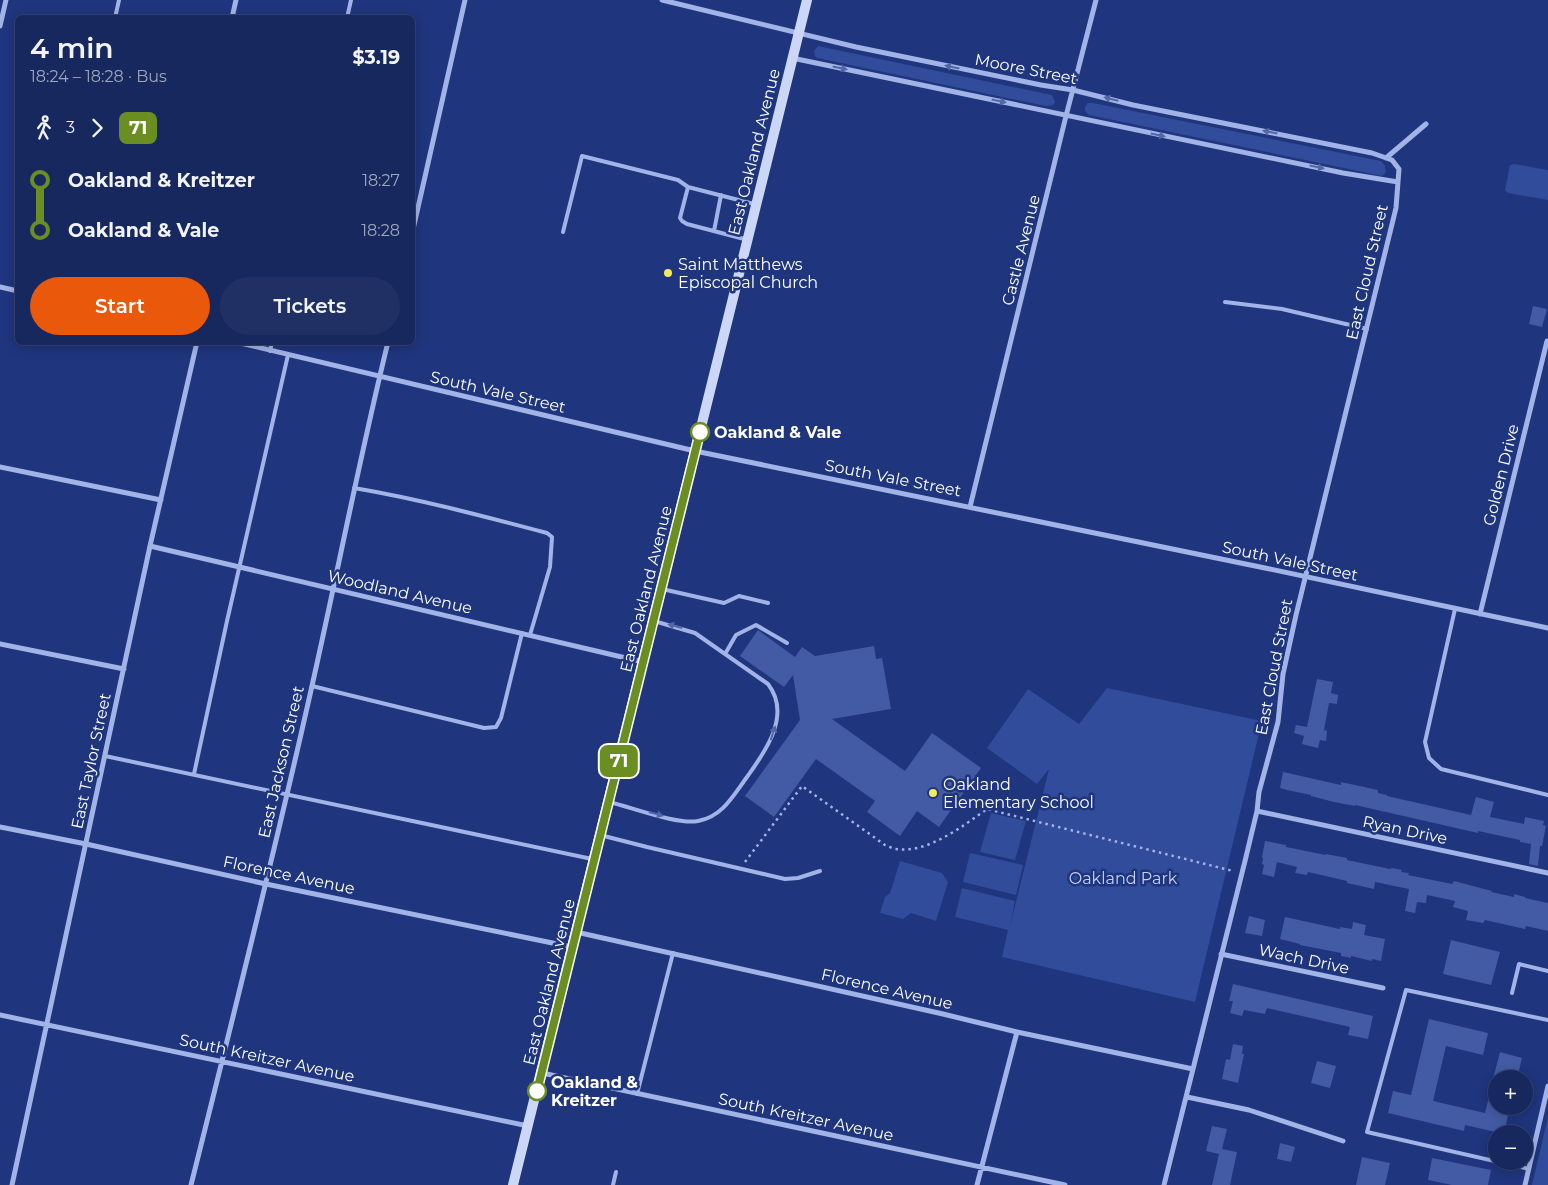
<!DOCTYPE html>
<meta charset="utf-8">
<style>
:root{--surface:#17285e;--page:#203064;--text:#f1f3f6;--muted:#9ea6bc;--line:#364473;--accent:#ea580c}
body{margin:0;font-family:Montserrat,sans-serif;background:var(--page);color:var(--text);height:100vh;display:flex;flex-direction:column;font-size:19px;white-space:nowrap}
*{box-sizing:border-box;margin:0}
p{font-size:16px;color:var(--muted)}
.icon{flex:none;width:28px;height:28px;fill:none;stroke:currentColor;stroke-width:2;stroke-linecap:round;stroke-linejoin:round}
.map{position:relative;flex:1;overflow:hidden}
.side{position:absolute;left:15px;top:15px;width:400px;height:330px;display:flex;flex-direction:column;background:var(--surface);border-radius:8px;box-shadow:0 2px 12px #0003,0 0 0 1px var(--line)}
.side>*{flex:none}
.badge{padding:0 10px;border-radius:8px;font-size:18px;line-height:32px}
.tools{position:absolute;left:1488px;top:1070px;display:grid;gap:10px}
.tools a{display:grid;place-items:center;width:45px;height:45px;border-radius:50%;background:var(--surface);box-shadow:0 2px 12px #0003,0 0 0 1px var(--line);font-size:25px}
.map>.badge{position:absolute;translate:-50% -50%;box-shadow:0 0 0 2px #fff}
.legs{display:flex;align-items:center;gap:8px;height:55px;padding:0 15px;font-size:16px}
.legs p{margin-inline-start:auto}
.head{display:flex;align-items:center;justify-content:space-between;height:85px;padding:0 15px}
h1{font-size:28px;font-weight:600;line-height:38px}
.primary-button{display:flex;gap:10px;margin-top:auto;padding:10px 15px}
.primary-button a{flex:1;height:58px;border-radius:30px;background:var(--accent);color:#fff;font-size:20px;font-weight:600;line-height:58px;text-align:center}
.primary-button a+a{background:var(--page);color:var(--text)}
ul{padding:0 15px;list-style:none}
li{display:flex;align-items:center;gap:18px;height:50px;font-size:19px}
li i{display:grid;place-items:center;width:8px;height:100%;margin:0 6px;background:currentColor}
li i::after{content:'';width:12px;height:12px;margin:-6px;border:4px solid;border-radius:50%;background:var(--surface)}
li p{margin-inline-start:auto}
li:first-child i{background:linear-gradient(#0000 50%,currentColor 0)}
li:last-child i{background:linear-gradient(currentColor 50%,#0000 0)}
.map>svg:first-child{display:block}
.green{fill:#314c9b}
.building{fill:#435ba4}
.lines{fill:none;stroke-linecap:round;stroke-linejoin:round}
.path{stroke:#a1b3e7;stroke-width:2.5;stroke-dasharray:2.5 4;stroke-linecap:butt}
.lane{stroke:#a1b3e7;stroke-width:4}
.street{stroke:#a1b3e7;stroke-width:5}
.secondary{stroke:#ccd6f6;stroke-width:10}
.oneway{fill:#5367a7}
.line-1-casing{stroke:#fff;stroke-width:11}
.line-1{stroke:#6b8e23;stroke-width:8}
.poi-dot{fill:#f6e861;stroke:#1f357d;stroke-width:2}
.stop-1-dot{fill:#fff;stroke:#6b8e23;stroke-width:2.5}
.labels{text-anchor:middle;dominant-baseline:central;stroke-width:5;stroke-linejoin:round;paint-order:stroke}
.street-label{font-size:16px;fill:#fff;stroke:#1f357d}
.poi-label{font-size:16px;fill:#fff;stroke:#1f357d;text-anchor:start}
.stop-label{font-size:16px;font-weight:bold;fill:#fff;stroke:#1f357d;text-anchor:start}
.park-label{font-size:16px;fill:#c5d1f6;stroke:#1f357d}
</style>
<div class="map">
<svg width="1548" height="1185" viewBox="0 0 1548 1185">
<rect width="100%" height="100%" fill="#1f357d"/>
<path class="green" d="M818 46 1052 95 1055 102 1053 105 1046 106 817 58 815 56 814 51Z
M1088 103H1093L1381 161 1385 166 1386 172 1382 176 1089 115 1085 111V107Z
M1514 164 1548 170V200L1508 193 1505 190 1510 165Z
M1107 688 1262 721 1195 1002 1002 957 1008 930 955 917 962 888 1015 901 1010 926 1049 769 1037 784 987 748 1028 689 1079 724Z
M991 813 1026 821 1015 860 980 852Z
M970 853 1023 865 1016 895 963 882Z
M900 861 942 873 948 882 936 921 911 913 903 919 880 913 885 897 890 893Z
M1548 1117V1185H1532Z"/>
<path class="building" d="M1533 306 1547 309 1542 327 1529 324Z
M758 630 795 657 802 647 815 656 874 646 876 659 882 658 891 709 832 719 905 771 932 733 981 768 939 827 917 811 900 836 867 812 875 801 816 759 774 817 745 796 800 720 793 675 784 687 740 656Z
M1317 679 1333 682 1331 693 1338 695 1337 704 1329 703 1324 730 1327 731 1326 741 1320 740 1318 748 1302 744 1304 736 1294 733 1296 725 1307 727Z
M1283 772 1341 785V782L1378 790V793L1387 795V796L1471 815 1476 797 1494 802 1490 817 1524 824 1525 817 1544 821 1543 825 1546 826 1542 846H1540L1538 866 1529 864 1531 844 1520 842V840L1478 831V833L1355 805V806L1334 802 1311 796V795L1287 790 1280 788Z
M1265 841 1286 845V847L1326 855V854L1347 858V860L1390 869 1392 868 1402 870 1401 872 1409 873 1408 875 1452 884 1454 881 1492 891 1491 892 1514 897V894L1525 897V898L1548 903V931L1526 926 1525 929 1485 920 1483 923 1466 920 1468 911 1453 907 1455 901 1427 895 1426 903 1417 902 1415 913 1405 911 1409 889 1375 882 1374 889 1347 883V881L1308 872 1307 875 1295 873 1297 867 1277 862 1274 877 1262 874 1264 865 1262 864 1263 858 1262 857Z
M1249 916 1265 920 1262 936 1245 933Z
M1285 917 1340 929V927L1352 929 1353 922 1366 925 1364 935 1385 939 1381 961 1372 959V961L1351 956V958L1341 956V953L1300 945V944L1280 939Z
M1451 940 1500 952 1491 985 1443 974Z
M1233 984 1373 1016 1368 1039 1348 1035 1350 1027 1267 1008 1265 1014 1244 1010 1242 1016 1230 1013 1233 1001H1229Z
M1429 1019 1488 1033 1483 1055 1446 1046 1433 1101 1485 1113 1492 1085H1496V1106H1510L1504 1134 1465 1125 1464 1131 1388 1113 1393 1091 1411 1095Z
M1233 1044 1243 1046 1242 1054H1244L1238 1083 1222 1079 1226 1059 1230 1060Z
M1500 1052 1522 1058 1517 1079H1493Z
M1317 1061 1336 1066 1330 1088 1311 1083Z
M1212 1126 1227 1129 1222 1149 1237 1152 1230 1185H1212L1219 1154 1206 1151Z
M1280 1143 1295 1147 1291 1162 1277 1159Z
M1362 1157 1390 1163 1385 1185H1356Z
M1432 1158 1491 1170 1488 1185H1452L1428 1180Z"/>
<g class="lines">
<path class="path" d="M745 862 802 786 885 845C889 846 893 849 896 849 927 854 963 826 987 809L1233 871"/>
<path class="lane" d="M115 18 119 0
M347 18 351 0
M714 231 721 195
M563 232 582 156 678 180 688 187
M748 240 687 224 682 221 680 218 688 187 754 204
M1225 302 1282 309 1367 329
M270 351 272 342
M354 488C419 499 483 516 547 533L552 537 550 567 530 635
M662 589 724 603 739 596 768 603
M1455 609 1425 742 1429 758 1441 769 1548 795
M725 654 736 635 756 625 787 643
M312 686 484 728 496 727 501 718 522 633
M105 756 592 859
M194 774 227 621 288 355
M609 802C631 807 677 825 698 821 722 817 733 796 747 777 765 752 792 715 768 684L695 633 654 621
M600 835 647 847 785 879 798 878 820 871
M1512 993 1519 964 1548 971
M637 1094 673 953
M1529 1169 1367 1132 1406 990 1548 1020
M613 1185 616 1172"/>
<path class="street" d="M662 0 856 47 1041 85 1073 90 1133 105 1372 153 1392 160 1399 169 1396 208 1296 615 1283 674 1278 722 1259 792 1257 811 1245 861 1164 1185
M232 18 236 0
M0 26 6 0
M792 58 1343 173 1398 182
M1386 158 1426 124
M412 234 465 0
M0 287 18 291
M236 342 695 451 1265 568 1548 628
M0 467 161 500
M970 507 1066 116 1096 0
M150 546 643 662
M1480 614 1547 341
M0 644 124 669
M1257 811 1548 873
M0 827 86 844 266 884 572 947
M576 932 943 1014 1017 1032 1193 1069
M1221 954 1383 988
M0 1015 528 1126
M542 1073 1065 1185
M1187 1097 1249 1110 1343 1141
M12 1185 150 546 197 342
M191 1185C231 1026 271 867 307 708 335 586 358 464 388 342
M977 1185 1017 1032
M1525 1185 1548 1086"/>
<path class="secondary" d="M513 1185 807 0"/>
</g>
<defs><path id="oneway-solid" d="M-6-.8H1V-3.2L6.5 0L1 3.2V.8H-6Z" transform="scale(1.25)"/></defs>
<g class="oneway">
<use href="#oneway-solid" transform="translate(952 67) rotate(-168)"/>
<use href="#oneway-solid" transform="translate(840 68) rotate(12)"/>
<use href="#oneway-solid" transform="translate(1111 99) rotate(-166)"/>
<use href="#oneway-solid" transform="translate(999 101) rotate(12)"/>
<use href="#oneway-solid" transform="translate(1270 132) rotate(-169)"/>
<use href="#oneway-solid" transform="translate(1158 135) rotate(12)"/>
<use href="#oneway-solid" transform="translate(1317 167) rotate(12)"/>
<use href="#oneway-solid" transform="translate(675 626) rotate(-165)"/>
<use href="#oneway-solid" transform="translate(773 733) rotate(-72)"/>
<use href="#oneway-solid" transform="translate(656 814) rotate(15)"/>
</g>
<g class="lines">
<defs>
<path id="line-1" d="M537 1091 700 432"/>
</defs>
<use href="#line-1" class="line-1-casing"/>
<use href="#line-1" class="line-1"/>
</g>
<g class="poi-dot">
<circle cx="668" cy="273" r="5"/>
<circle cx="933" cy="793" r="5"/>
</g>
<g class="stop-1-dot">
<circle cx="700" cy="432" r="9"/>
<circle cx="537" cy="1091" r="9"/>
</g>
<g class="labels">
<g class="street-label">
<text transform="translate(1026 69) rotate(11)">Moore Street</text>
<text transform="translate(754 152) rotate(-76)">East Oakland Avenue</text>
<text transform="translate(1021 250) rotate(-76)">Castle Avenue</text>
<text transform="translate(1367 272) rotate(-77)">East Cloud Street</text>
<text transform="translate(498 392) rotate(13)">South Vale Street</text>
<text transform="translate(1501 475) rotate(-76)">Golden Drive</text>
<text transform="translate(893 478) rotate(11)">South Vale Street</text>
<text transform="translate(1290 561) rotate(12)">South Vale Street</text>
<text transform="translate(646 589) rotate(-76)">East Oakland Avenue</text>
<text transform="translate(400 592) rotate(13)">Woodland Avenue</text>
<text transform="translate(1274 667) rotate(-79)">East Cloud Street</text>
<text transform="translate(91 761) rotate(-78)">East Taylor Street</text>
<text transform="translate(281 762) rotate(-77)">East Jackson Street</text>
<text transform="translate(1405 830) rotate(12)">Ryan Drive</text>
<text transform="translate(289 875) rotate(12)">Florence Avenue</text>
<text transform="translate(1304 959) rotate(12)">Wach Drive</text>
<text transform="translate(549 982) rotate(-76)">East Oakland Avenue</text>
<text transform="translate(887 989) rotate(13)">Florence Avenue</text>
<text transform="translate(267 1058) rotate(12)">South Kreitzer Avenue</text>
<text transform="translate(806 1117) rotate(12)">South Kreitzer Avenue</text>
</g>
<g class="poi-label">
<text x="678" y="264">Saint Matthews<tspan x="678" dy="18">Episcopal Church</tspan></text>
<text x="943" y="784">Oakland<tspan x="943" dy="18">Elementary School</tspan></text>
</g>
<g class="stop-label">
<text x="714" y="432">Oakland &amp; Vale</text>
<text x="551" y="1082">Oakland &amp;<tspan x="551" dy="18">Kreitzer</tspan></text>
</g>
<g class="park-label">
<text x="1123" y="878">Oakland Park</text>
</g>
</g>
</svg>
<div class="tools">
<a>+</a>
<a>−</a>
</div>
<b class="badge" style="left:619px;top:761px;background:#6b8e23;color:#fff">71</b>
<section class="side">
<div class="head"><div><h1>4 min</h1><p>18:24 – 18:28 · Bus</p></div><b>$3.19</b></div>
<div class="legs"><svg class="icon" aria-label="walk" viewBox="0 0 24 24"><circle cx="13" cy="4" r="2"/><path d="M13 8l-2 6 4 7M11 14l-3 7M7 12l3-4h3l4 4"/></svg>3<svg class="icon" aria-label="forward" viewBox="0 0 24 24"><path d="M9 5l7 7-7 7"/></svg><b class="badge" style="background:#6b8e23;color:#fff">71</b></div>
<ul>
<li><i style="color:#6b8e23"></i><b>Oakland &amp; Kreitzer</b><p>18:27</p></li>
<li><i style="color:#6b8e23"></i><b>Oakland &amp; Vale</b><p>18:28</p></li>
</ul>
<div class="primary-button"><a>Start</a><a>Tickets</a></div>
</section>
</div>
